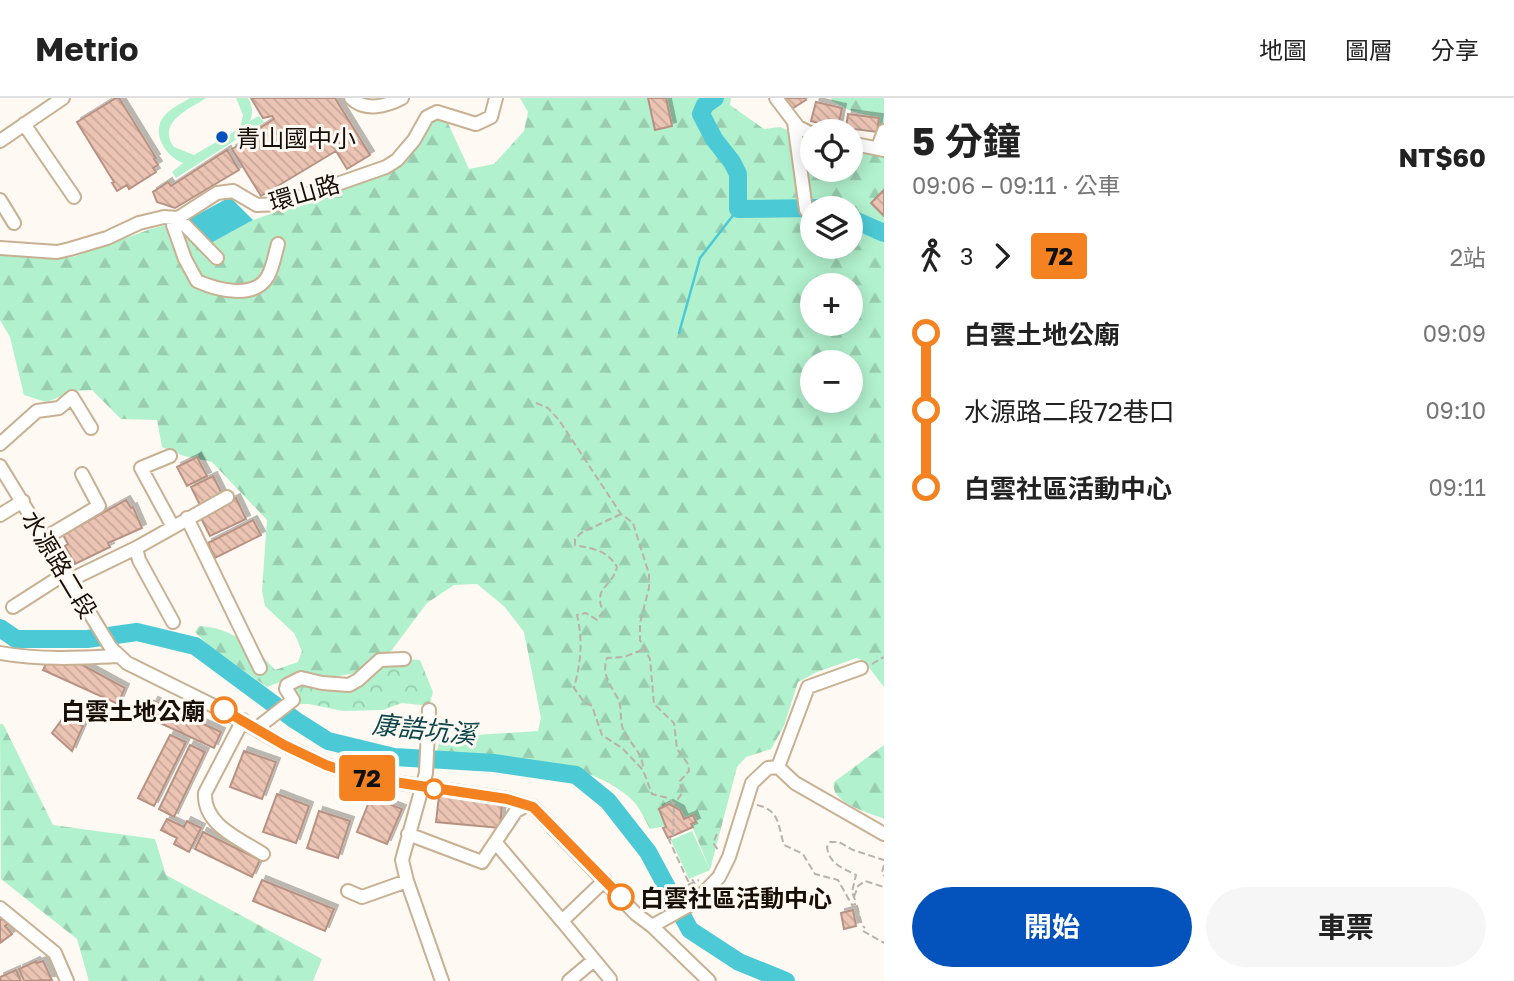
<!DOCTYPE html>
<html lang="zh-TW">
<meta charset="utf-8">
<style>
:root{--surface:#fff;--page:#f6f6f6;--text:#222;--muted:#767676;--line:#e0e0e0;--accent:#0452bc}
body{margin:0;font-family:"Golos Text","Noto Sans TC",sans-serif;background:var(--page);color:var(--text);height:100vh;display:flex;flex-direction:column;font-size:26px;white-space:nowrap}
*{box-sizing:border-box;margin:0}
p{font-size:23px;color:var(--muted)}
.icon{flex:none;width:38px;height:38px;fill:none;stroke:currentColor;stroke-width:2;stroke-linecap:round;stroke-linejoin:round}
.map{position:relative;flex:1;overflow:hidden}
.sheet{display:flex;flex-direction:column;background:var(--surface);width:630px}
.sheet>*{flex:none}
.badge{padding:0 14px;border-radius:5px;font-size:24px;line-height:46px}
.fabs{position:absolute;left:800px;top:21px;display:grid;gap:14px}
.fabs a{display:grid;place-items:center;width:63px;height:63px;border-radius:50%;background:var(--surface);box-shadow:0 4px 18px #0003;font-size:35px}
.map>.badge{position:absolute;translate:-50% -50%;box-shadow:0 0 0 4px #fff}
.legs{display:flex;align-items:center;gap:10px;height:77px;padding:0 28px;font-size:23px}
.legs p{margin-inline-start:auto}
.head{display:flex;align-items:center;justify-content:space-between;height:119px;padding:0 28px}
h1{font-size:38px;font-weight:700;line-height:52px}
.button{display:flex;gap:14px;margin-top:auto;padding:14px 28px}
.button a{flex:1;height:80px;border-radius:42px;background:var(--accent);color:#fff;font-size:28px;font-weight:700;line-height:80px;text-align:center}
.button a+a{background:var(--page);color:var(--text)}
ul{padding:0 28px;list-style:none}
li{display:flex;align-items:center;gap:24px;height:77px;font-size:26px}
li i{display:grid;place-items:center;width:10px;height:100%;margin:0 9px;background:currentColor}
li i::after{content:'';width:18px;height:18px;margin:-9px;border:5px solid;border-radius:50%;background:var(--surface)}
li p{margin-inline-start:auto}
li:first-child i{background:linear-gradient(#0000 50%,currentColor 0)}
li:last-child i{background:linear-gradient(currentColor 50%,#0000 0)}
header{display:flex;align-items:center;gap:42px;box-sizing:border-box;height:98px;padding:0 35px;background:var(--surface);border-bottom:2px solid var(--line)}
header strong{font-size:33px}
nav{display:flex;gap:38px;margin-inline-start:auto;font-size:24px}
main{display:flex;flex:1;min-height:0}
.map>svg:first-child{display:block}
.forest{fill:url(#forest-firs);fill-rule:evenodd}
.park{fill:url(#park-crowns)}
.garden{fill:#b1f1cd}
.water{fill:#4bcad5}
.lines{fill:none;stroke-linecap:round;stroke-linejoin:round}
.stream{stroke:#4bcad5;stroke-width:2.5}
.river{stroke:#4bcad5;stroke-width:18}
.building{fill:url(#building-back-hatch);stroke:#b79283;stroke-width:2;filter:url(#shadow)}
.minor-casing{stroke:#c8b092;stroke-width:16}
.path{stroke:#b8b2aa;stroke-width:2;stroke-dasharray:7 3.5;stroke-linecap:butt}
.minor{stroke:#fff;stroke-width:12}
.line-1-casing{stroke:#fff;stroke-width:16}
.line-1{stroke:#f58220;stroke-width:10}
.poi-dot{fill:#0452bc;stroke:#fef9f2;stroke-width:2.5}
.stop-1-dot{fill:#fff;stroke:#f58220;stroke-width:3.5}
.labels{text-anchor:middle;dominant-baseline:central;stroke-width:6;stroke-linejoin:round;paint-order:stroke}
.poi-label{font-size:24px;fill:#170f05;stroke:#fef9f2;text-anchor:start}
.street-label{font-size:24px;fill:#170f05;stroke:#fef9f2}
.stop-label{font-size:24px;font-weight:bold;fill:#170f05;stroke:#fef9f2;text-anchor:end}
.water-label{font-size:26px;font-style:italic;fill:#0c464b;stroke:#fef9f2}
</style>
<header>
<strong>Metrio</strong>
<nav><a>地圖</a><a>圖層</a><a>分享</a></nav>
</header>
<main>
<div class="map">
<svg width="884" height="883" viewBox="0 0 884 883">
<defs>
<pattern id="forest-firs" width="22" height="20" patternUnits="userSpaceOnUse" patternTransform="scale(1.75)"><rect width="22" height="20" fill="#b1f1cd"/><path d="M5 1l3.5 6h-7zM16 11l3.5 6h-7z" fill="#98cdaf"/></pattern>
<pattern id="park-crowns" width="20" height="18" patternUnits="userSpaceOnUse" patternTransform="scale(1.75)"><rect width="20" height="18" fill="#b1f1cd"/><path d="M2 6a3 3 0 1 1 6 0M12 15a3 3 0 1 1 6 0" fill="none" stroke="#98cdaf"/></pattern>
<pattern id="building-back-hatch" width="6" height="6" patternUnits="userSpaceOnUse" patternTransform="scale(1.75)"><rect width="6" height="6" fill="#ebc4b4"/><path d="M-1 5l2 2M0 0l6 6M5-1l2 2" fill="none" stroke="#c9a799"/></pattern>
<filter id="shadow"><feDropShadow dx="4" dy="-4" stdDeviation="0" flood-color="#0004"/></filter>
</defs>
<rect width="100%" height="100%" fill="#fef9f2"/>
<path class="forest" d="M520 0H731L730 7 764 31 780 29 812 42V72H850L851 50 873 54 879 20 851 13 832 3 831 0H884V589L864 563 857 560 817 574 798 584 784 628 771 651 746 659 737 669 710 772 690 723 650 731C645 722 640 710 633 703 590 660 506 661 448 656L437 653 439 645 445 639 538 633 541 620 524 534 504 508 477 486 454 487 427 505 391 553 375 559 356 575 333 579 296 578 267 589 211 550 195 534 199 528C231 529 255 549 275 572L298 564 302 553 294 535 265 508 262 493 267 422 212 364 184 358 162 349 157 322 121 321 92 292 76 293 46 304 24 297 10 239 0 222V156L31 159H73L151 131 189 121 211 145 253 122 397 71 422 42 434 21 447 23 469 71 494 66 524 33 528 14ZM812 110H850V149H812ZM812 187H850V226H812ZM812 264H850V303H812Z
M0 626H3L53 727 155 741 166 777 322 861 313 883H89L77 841 1 781Z
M884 647V721C868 714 829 705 834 684Z"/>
<path class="park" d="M404 561 420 562 433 594 429 608 402 605 383 612 343 613 309 606H295L290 588 302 582 354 587 380 562Z"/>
<path class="garden" d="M190 0H206C189 11 156 25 174 49L194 57 240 30 243 17 236 0H248C253 9 253 14 250 23L259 18 264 24 176 80 172 74 183 65C165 58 149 33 166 16 173 9 182 5 190 0Z
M692 733 710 772 689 781 671 742Z"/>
<path class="water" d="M230 99 253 122 211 145 189 121Z"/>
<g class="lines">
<path class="stream" d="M679 235 700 160 738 111"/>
<path class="river" d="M715 0 705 7 701 16 714 41 732 64 738 76V111L818 110
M850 120 884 135
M0 530 16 541H87L137 534 195 548 295 622 328 643 394 659 494 665 576 677 608 703 648 754 690 832 739 864 786 883"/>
</g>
<path class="building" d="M116 0H119L156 60 154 61 158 67 153 70 156 74 129 91 127 87 117 93 112 85 114 84 77 24Z
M251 0H335L370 57 347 71 336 53 261 98 232 51 246 43 244 40 274 21 272 18 263 20Z
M648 0H666L672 28 655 32Z
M782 0H805L806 2 790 12Z
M816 4 842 10 838 30 811 23Z
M848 16 879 20 877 34 846 30Z
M227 52 239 72 175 110 157 104 153 94 168 84 171 88Z
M884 92V118L871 105Z
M197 359 207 378 187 388 177 369Z
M213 378 223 398 201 409 191 389Z
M236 400 246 421 210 438 200 418Z
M126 402 131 410 133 409 142 430 108 445 110 449 75 466 65 448 68 446 63 437Z
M253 422 261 437 215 460 208 445Z
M75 563 125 590 118 606 43 572 47 564Z
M154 603 221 634 214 650 147 619Z
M63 620 83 628 72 653 52 635Z
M170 637 186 644 154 708 138 700Z
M190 647 205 654 174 719 159 711Z
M244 653 276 664 262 701 230 689Z
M277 696 309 708 296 745 263 734Z
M439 698 502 705 500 730 436 724Z
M371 699 402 711 387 746 357 734Z
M669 706 680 712 684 721 693 717 696 724 691 726 693 729 668 740 663 730 666 729 659 711Z
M319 713 350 723 338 760 307 750Z
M167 721 184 729 187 723 201 730 189 754 174 746 177 740 161 732Z
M203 734 260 762 252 779 195 751Z
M262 782 334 811 325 833 253 803Z
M853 812 856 828 844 831 841 815Z
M5 820 9 825 5 828 12 836 0 845V822Z
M36 863 37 865 43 863 52 882 24 883 19 871Z
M16 872 21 883H1L0 879Z"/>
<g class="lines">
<defs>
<path id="minor" d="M351 0C365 14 387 8 402 0
M776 0 798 29 812 36
M794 24 806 112
M24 26 74 99
M0 43 63 0
M850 45 884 52
M878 49 884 33
M0 102 14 125
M0 150 57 154 70 151 107 140 139 125 164 119 178 120 217 95 233 93 257 107 280 106 386 69 397 62 414 42 427 19 437 14 476 26 491 19 496 0
M217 160 178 120 173 127 185 161 197 183C217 192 255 202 268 178 273 169 275 156 278 146
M0 346 37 313 59 310 72 299 91 330
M170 358 141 370 173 429
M0 368 111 550 127 565 224 613 284 647 326 667 361 679 507 701 533 709 636 816 652 828 709 883
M0 417 23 403
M187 420 260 570
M45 440 99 408 82 376
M136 450 139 462 173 524
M70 482 136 450 227 399
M13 509 66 475
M0 555C39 562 79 560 118 558
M429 612 426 675 402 762 407 783 442 883
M243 622 205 695C203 727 240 741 263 756
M257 630 293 602 286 591 287 587 301 580 322 585 349 587 358 582 380 562 404 561
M778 669 808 589 861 570
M408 736 482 764 516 713 527 707
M496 745 562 823
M605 782 562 823 610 881
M348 793 362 799 407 783
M0 810 55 855 67 883
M652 828 695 804 719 779 729 759 752 685 768 670 778 669 795 685 884 736
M569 883 594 862"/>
</defs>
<use href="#minor" class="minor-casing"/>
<path class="path" d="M536 305 548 310 559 322 621 416 633 425 649 476V490L640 525V542L650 561 654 606 674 625 677 651 688 666 689 673 679 684 683 694 675 705
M621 416 581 435 575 441V447C594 451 607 452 617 469 611 492 593 487 603 514L597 522 586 515 577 517C583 543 581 564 574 590L584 604 592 608 602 637 622 650 643 672 652 696 668 700 674 706 673 740 669 742 688 783 692 781 695 786
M642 552 624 559 607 560C601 577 611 587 618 601 622 609 620 619 622 628 627 645 643 652 643 671
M872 566 884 559
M757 707C780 712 778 728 784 747L803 756 815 776 838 782 852 807 856 806
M717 736 713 745 719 753
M884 767 882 774 884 778
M688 787 699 782
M854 799 858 788 865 783 884 789
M855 802 852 794 856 777C843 770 829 766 827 749L830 744H839L853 752 884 762
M857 808 862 827 865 830
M863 833 884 845"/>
<use href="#minor" class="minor"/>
</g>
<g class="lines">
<defs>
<path id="line-1" d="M224 612 284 647 326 667 361 679 507 701 533 709 621 799"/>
</defs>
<use href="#line-1" class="line-1-casing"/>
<use href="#line-1" class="line-1"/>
</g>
<circle class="poi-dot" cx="222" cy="39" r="7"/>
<g class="stop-1-dot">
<circle cx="224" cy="612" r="12"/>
<circle cx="434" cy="691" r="9"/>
<circle cx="621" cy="799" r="12"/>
</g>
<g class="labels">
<g class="poi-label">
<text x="236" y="39">青山國中小</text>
</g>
<g class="street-label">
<text transform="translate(304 94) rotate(-16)">環山路</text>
<text transform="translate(60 466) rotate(59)">水源路二段</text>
</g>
<g class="stop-label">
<text x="205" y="612">白雲土地公廟</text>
<text x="640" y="799" text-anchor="start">白雲社區活動中心</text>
</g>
<g class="water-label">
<text transform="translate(424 631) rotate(6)">康誥坑溪</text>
</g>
</g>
</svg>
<div class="fabs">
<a><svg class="icon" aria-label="locate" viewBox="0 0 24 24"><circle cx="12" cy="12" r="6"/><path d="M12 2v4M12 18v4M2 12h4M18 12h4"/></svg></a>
<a><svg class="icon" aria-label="layers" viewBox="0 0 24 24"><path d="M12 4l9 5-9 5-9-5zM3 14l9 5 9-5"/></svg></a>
<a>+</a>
<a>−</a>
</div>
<b class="badge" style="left:367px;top:680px;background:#f58220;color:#111">72</b>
</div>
<section class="sheet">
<div class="head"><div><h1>5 分鐘</h1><p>09:06 – 09:11 · 公車</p></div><b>NT$60</b></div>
<div class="legs"><svg class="icon" aria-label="walk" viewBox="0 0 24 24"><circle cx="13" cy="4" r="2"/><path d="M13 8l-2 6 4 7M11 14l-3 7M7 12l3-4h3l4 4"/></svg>3<svg class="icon" aria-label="forward" viewBox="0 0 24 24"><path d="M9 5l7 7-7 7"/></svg><b class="badge" style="background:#f58220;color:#111">72</b><p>2站</p></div>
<ul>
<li><i style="color:#f58220"></i><b>白雲土地公廟</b><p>09:09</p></li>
<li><i style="color:#f58220"></i><span>水源路二段72巷口</span><p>09:10</p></li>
<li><i style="color:#f58220"></i><b>白雲社區活動中心</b><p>09:11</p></li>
</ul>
<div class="button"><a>開始</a><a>車票</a></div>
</section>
</main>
